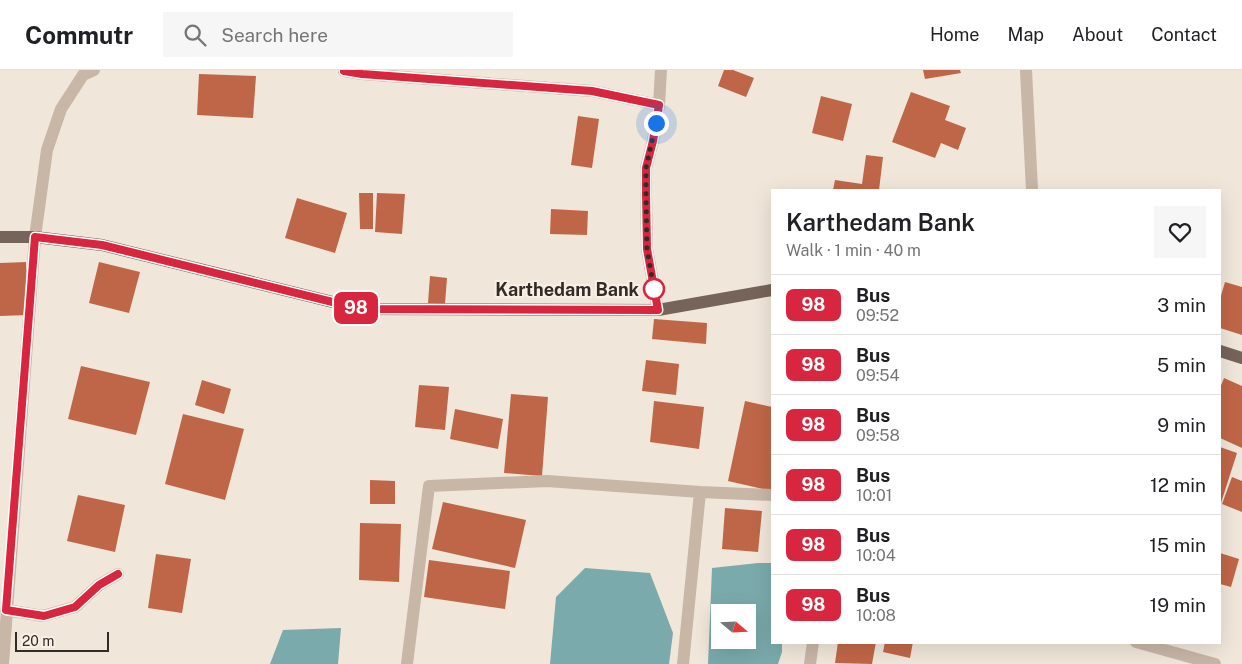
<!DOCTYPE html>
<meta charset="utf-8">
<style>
:root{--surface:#fff;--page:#f6f6f6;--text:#202124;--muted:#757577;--line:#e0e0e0}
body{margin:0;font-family:"Public Sans",sans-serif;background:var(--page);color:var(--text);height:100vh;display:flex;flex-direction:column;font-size:19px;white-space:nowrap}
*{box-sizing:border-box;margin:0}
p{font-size:16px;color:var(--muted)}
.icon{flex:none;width:28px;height:28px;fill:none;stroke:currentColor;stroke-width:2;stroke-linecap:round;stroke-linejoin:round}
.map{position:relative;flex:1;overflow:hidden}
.sheet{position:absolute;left:771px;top:119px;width:450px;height:455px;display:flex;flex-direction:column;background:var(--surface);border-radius:0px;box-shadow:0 5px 20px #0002}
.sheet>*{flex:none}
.badge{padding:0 10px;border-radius:8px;font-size:18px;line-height:32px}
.needle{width:32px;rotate:109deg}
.fabs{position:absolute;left:711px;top:534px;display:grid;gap:10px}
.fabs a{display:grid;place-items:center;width:45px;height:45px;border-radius:0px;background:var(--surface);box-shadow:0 5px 20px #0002;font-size:25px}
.scale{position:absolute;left:15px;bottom:12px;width:94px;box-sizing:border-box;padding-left:5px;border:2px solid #342b27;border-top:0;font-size:14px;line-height:18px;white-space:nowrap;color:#342b27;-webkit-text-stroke:4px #f8f0e6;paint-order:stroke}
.you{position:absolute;width:25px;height:25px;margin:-12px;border:4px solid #fff;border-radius:50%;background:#1a73e8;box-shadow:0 0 0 8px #1a73e833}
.map>.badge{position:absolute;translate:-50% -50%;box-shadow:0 0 0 2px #fff}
.round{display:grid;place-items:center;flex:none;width:52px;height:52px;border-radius:0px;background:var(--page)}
.head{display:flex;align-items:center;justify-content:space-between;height:85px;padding:0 15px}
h1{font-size:24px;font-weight:600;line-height:38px}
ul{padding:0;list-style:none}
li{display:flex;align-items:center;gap:15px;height:60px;padding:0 15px;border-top:1px solid var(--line)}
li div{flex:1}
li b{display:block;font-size:19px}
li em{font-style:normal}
li .badge{min-width:55px;font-weight:700;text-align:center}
header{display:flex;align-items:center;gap:30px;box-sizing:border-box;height:70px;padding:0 25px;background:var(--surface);border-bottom:1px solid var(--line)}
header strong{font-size:24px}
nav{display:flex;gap:28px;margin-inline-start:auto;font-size:18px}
.search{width:350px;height:45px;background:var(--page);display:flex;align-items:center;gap:12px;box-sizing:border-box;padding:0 18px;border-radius:0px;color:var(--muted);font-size:19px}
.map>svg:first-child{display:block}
.water{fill:#7baaac;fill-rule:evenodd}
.building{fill:#c06648}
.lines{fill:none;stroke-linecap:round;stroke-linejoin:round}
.minor{stroke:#c8b6a7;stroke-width:12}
.major{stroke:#766359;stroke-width:12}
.line-casing{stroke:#fff;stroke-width:11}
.line{stroke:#d7263d;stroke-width:8}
.walk{stroke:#342b27;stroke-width:5;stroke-dasharray:0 9}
.stop-dot{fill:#fff;stroke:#d7263d;stroke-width:2.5}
.labels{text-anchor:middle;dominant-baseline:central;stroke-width:4.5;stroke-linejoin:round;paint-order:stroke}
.stop-label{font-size:18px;font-weight:bold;fill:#342b27;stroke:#f8f0e6;text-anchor:end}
</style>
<header>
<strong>Commutr</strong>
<div class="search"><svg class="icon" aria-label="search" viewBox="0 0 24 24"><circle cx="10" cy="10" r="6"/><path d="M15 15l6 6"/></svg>Search here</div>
<nav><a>Home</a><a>Map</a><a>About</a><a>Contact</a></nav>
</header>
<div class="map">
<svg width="1242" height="594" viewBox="0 0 1242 594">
<rect width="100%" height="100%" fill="#f0e6da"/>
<path class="water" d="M758 493H772V572L782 573V582L778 594H708L712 498ZM720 542H748V570H720Z
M585 498 650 503 673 563 669 594H550L556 527Z
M341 558 338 594H270L283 560Z"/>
<path class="building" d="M724 0H733L754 8 746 27 718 16Z
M923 0H960L961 3 925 9Z
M199 4 256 6 253 48 197 45Z
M911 22 950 36 945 50 966 58 958 80 941 73 935 88 892 72Z
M821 26 852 34 843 71 812 63Z
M578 46 599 49 592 98 571 95Z
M866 85 883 87 879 120H833L835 110 862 114Z
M359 123H373V159H360Z
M377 123 405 124 402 164 375 162Z
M297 128 347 143 335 183 285 168Z
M551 139 588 141 587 165 550 164Z
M26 192 27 245 0 246V193Z
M99 192 140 202 129 243 89 233Z
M430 206 447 208 445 234 428 233Z
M1225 212 1242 217V265L1220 258V229Z
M654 249 707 253 706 274 652 269Z
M646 290 679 294 676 325 642 321Z
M81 296 150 312 136 365 68 349Z
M1224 308 1242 316V378L1220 368V318Z
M202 310 231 319 224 344 195 335Z
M419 315 449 317 445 360 415 357Z
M511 324 548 327 542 406 504 403Z
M654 331 704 337 699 379 650 372Z
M745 331 772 337V421L728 411Z
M455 339 503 349 498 379 450 369Z
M183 344 244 359 225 430 165 414Z
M1220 377 1237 383 1220 436Z
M1232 407 1242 411V442L1222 434Z
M370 410 395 411V434H370Z
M78 425 125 435 115 482 67 471Z
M443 432 526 450 515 498 432 479Z
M725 438 762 441 758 482 722 479Z
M360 453 401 454 399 512 359 510Z
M1220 483 1239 489 1231 517 1220 514Z
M156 484 191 489 182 543 148 538Z
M429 490 510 501 505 539 424 527Z
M838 572H876L872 594 835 593Z
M885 572H913L910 588 883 582Z"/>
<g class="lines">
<path class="minor" d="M1026 0 1032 120
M344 1 362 4 592 21 659 35
M658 240 647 179 646 124V98L653 71 659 35 661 0
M6 540 43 546 75 537 99 515 118 504
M1136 572 1215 594
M3 594 35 167 47 80 61 39 83 5 94 0
M407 594 429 416 547 411 700 422
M683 594 700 422 772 425
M810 594 813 572"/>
<path class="major" d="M0 167H35L102 175 361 239 658 240 772 220
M1220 281 1242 288"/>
</g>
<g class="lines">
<defs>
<path id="line" d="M118 504 99 515 75 537 44 546 6 540 35 167 102 175 361 239 658 240 647 179 646 124V98L653 71 659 35 592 21 362 4 344 1"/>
</defs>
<use href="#line" class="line-casing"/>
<use href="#line" class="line"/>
<path class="walk" d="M654 219 655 225 647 179 646 124V98L656 53"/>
</g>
<circle class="stop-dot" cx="654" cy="219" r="10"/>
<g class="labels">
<g class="stop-label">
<text x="639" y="219">Karthedam Bank</text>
</g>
</g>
</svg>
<div class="fabs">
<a><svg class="needle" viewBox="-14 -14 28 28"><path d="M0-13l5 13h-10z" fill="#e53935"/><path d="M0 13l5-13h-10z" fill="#757577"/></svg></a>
</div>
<div class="scale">20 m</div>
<div class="you" style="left:656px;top:53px"></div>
<b class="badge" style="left:356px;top:238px;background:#d7263d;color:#fff">98</b>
<section class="sheet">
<div class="head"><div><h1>Karthedam Bank</h1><p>Walk · 1 min · 40 m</p></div><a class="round"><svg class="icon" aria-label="heart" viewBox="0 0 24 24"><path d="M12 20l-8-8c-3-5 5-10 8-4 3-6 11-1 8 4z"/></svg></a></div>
<ul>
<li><span class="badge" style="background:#d7263d;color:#fff">98</span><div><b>Bus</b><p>09:52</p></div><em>3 min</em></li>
<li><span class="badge" style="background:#d7263d;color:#fff">98</span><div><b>Bus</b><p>09:54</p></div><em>5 min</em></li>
<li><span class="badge" style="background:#d7263d;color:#fff">98</span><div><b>Bus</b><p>09:58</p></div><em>9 min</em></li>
<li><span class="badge" style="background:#d7263d;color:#fff">98</span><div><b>Bus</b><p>10:01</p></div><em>12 min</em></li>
<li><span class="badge" style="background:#d7263d;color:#fff">98</span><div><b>Bus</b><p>10:04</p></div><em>15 min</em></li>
<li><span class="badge" style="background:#d7263d;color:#fff">98</span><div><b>Bus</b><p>10:08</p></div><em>19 min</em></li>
</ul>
</section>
</div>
